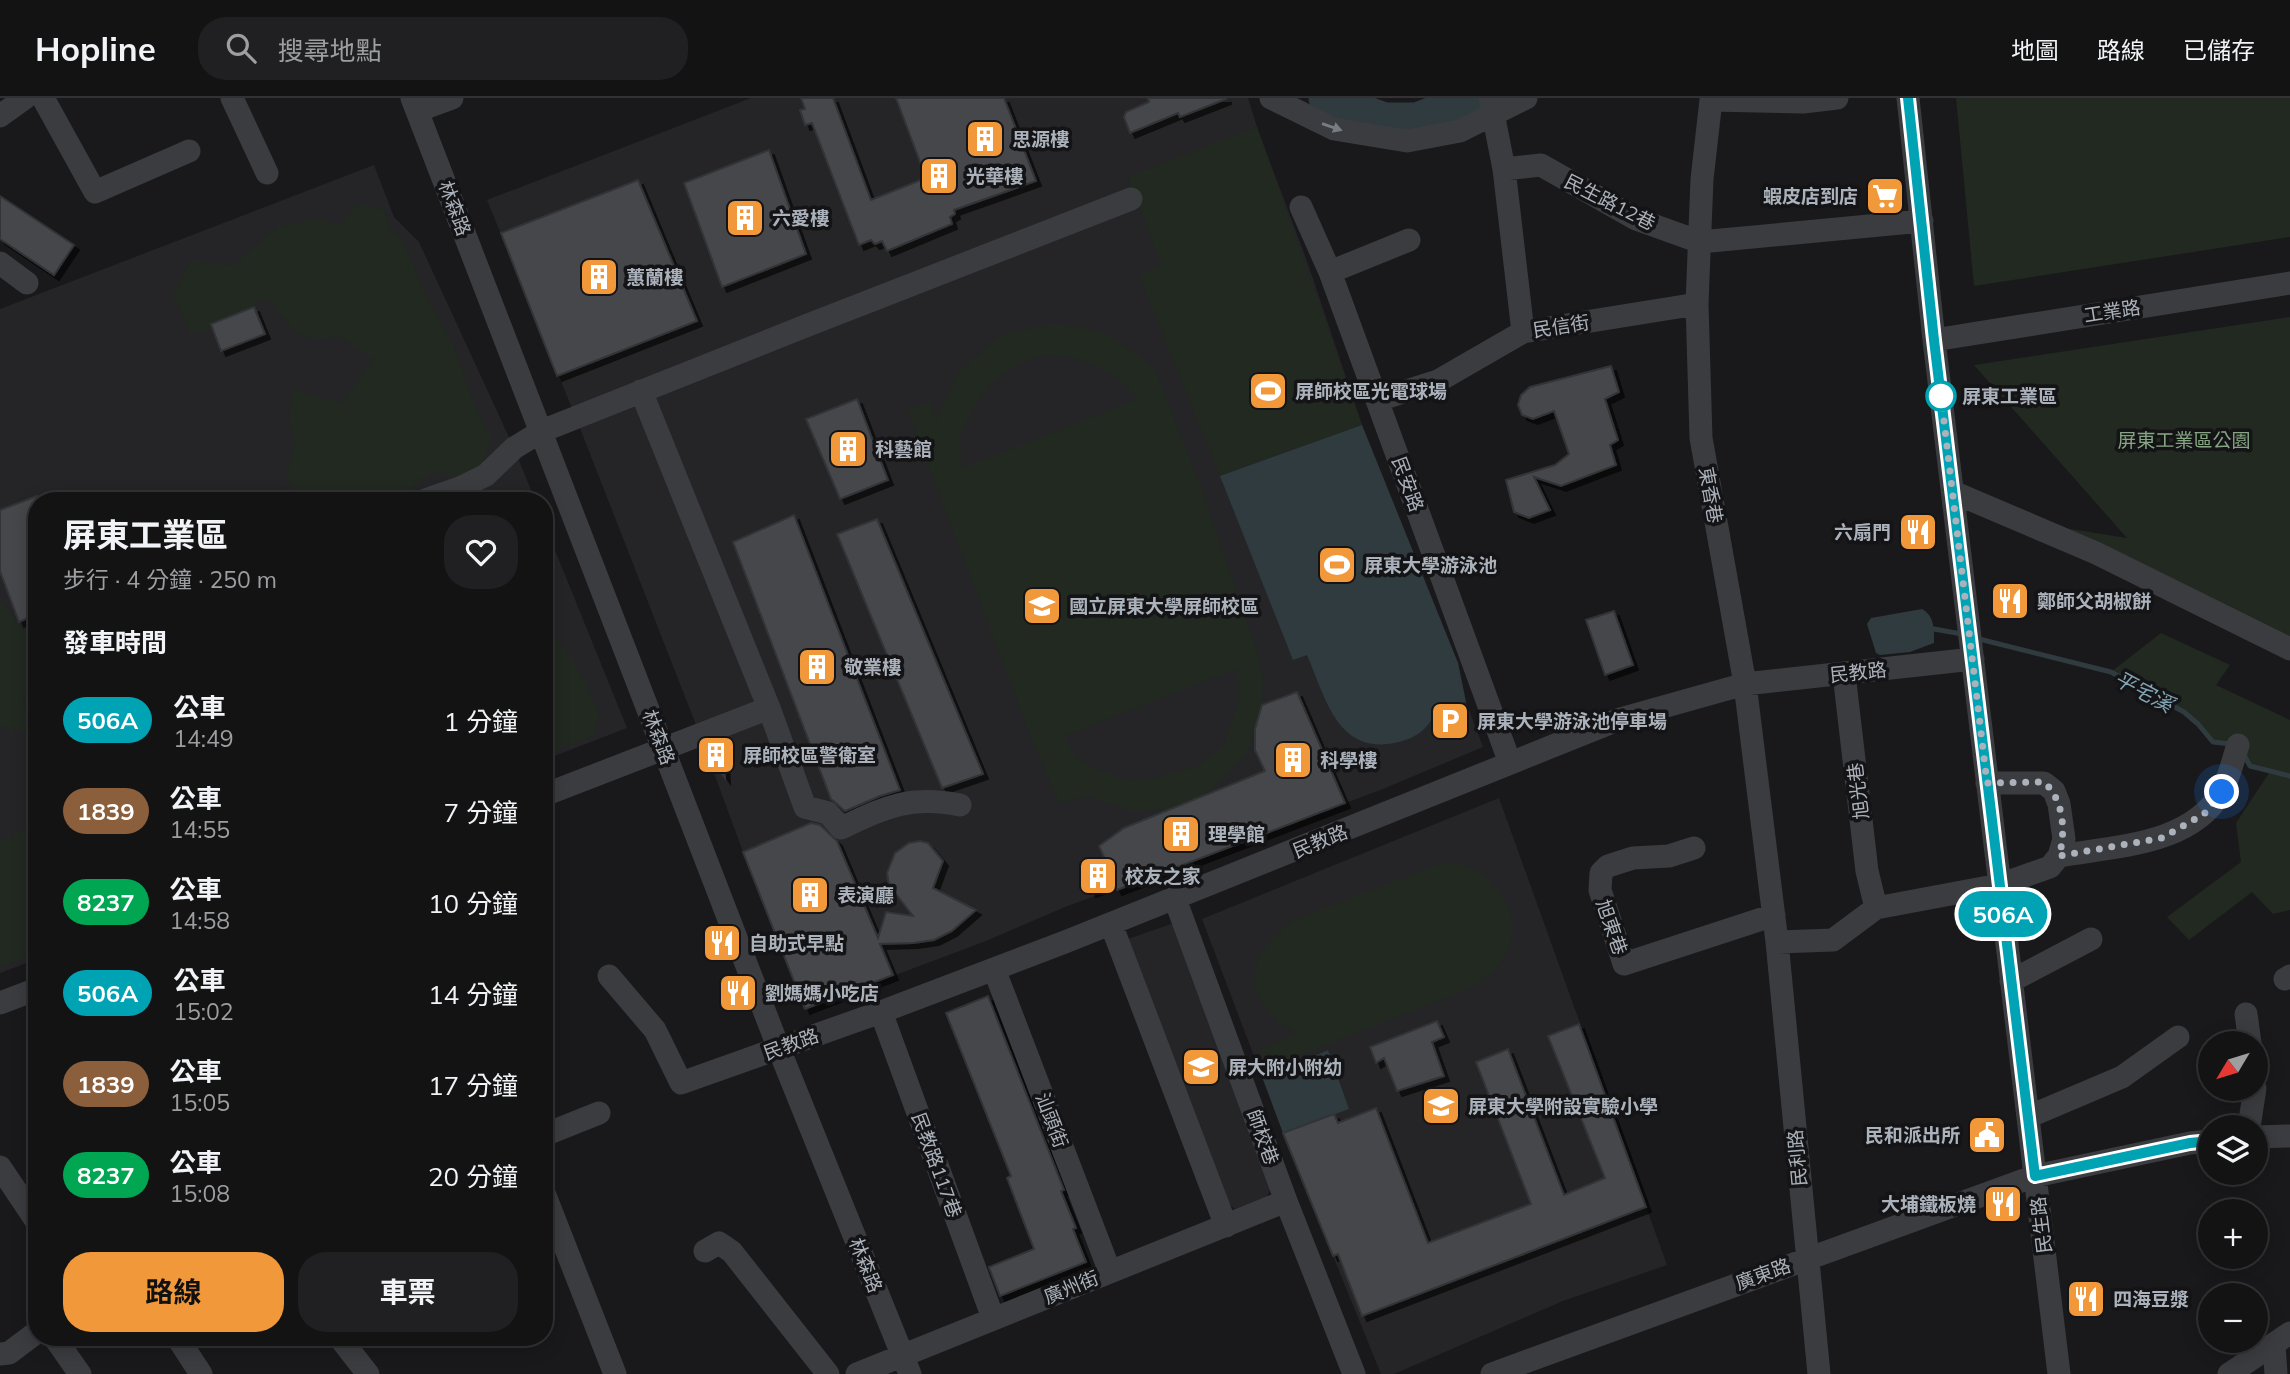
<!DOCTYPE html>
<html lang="zh-TW">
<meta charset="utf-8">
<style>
:root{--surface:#131314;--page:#202022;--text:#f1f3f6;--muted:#9d9ea0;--line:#323234;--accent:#f1983b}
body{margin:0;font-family:Mulish,"Noto Sans TC",sans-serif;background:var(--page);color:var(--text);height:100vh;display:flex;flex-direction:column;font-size:26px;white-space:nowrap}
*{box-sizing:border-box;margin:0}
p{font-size:23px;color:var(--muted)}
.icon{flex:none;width:38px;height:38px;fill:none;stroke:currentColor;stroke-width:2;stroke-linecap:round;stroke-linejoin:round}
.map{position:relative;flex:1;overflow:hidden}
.details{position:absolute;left:28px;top:394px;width:525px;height:854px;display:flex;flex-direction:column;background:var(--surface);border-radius:28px;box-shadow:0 4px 18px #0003,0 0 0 2px var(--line)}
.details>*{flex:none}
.badge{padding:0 14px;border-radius:23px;font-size:24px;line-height:46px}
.needle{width:46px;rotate:232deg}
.tools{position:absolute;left:2198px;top:933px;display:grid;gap:14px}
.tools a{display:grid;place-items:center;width:70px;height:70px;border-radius:50%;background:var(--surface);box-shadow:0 4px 18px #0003,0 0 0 2px var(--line);font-size:35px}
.you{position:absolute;width:35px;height:35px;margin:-18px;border:5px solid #fff;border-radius:50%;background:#1a73e8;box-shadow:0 0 0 10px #1a73e833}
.map>.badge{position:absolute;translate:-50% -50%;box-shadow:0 0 0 4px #fff}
h2{padding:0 35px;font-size:26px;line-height:63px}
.round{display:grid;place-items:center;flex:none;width:74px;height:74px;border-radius:28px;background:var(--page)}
.summary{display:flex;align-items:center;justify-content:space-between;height:119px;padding:0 35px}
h1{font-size:33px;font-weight:700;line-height:52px}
.button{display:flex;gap:14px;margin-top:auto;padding:14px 35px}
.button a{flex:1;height:80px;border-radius:28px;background:var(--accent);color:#111;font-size:28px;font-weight:700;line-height:80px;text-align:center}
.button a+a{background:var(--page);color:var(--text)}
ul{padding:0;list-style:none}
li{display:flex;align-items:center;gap:21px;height:91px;padding:0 35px}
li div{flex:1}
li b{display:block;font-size:26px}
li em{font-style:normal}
li .badge{min-width:77px;font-weight:700;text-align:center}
header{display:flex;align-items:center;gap:42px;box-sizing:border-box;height:98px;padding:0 35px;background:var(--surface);border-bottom:2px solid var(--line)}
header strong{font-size:33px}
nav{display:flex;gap:38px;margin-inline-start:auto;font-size:24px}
.search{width:490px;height:63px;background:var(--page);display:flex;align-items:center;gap:18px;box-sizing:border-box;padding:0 24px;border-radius:28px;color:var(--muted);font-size:26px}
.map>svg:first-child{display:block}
.built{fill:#252528}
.green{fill:#212921;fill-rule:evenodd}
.water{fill:#2f3b3f}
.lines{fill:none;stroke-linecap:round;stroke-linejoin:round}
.stream{stroke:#2f3b3f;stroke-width:5}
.river{stroke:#2f3b3f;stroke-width:33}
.building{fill:#45474b;stroke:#333437;stroke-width:2;filter:url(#shadow)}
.minor{stroke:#3a3c40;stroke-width:23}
.oneway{fill:#787d84}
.line-casing{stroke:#fff;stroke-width:16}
.line{stroke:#00a3b4;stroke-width:10}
.walk{stroke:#abb2bb;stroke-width:7;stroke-dasharray:0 12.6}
.stop-dot{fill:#fff;stroke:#00a3b4;stroke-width:3.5}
.labels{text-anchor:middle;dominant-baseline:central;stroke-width:7;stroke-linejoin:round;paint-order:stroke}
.poi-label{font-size:19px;font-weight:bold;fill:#abb2bb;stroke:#141416;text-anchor:start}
.street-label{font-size:19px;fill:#abb2bb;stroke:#141416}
.stop-label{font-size:19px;font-weight:bold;fill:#abb2bb;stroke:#141416;text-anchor:start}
.park-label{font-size:19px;fill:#86a583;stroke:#141416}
.water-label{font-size:21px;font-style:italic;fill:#83a5b5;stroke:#141416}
</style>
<header>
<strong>Hopline</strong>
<div class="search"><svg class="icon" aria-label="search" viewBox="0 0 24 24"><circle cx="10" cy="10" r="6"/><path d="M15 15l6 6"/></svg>搜尋地點</div>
<nav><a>地圖</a><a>路線</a><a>已儲存</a></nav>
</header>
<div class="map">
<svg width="2290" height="1276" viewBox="0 0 2290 1276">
<defs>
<filter id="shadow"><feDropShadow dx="5" dy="5" stdDeviation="0" flood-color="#0009"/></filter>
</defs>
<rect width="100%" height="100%" fill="#19191b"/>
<path class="built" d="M751 0H1248L1257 29 1308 166 1362 327 1458 565 1466 604 1483 649 1383 691 1065 809 986 843 805 911 743 754 700 637 576 320 487 102Z
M374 67 394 119 419 144 514 350 535 402H37V861L0 875V211Z
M544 425 627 630 544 662Z
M1499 700 1667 1167 1563 1203 1394 1276H1381L1283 1035 1202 821Z
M1174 825 1272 1087 1267 1099 1235 1111 1226 1104 1128 841Z"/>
<path class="green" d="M1956 0H2290V139L1974 188Z
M1257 29 1362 327 1220 378 1139 178 1161 167 1128 79Z
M359 105 384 112 390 132 402 141 425 195 455 251 474 305 491 340 482 367 461 382 436 373C409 386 412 402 377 402 368 402 362 403 354 399L349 402H300L286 379 295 346 289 325 292 292 342 305 373 262 340 239C298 245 294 235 271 203L257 204 241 225 191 236 172 197 191 163 233 168 278 129 318 121 339 127Z
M2290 219V556L2064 430 2127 440 1974 267Z
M1050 227C1061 228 1073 228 1084 230 1111 236 1137 254 1156 274L1200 386 1259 559 1263 584 1262 607 1248 653 1210 694 1172 711 1132 713 1088 698 1060 706 1035 650 907 311 930 304 937 321 958 274 1002 237ZM1046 256C1081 259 1116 272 1137 301L961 371 960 337 971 314 994 282 1021 265ZM1238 570 1240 597 1224 648 1198 668 1150 682 1129 683 1097 671 1077 660 1064 638Z
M0 503 24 532 37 525V594L23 599 27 616 37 630V638L0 628Z
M544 533C574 551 586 587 600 617L593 638 544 656Z
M2161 535 2230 567 2216 587 2290 622V812L2273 816 2252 794 2189 842 2167 819 2241 764 2236 725 2271 672 2250 668 2238 647 2213 644C2185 610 2150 595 2111 574Z
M37 719V855L0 869V743L10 741Z
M1442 765C1449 766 1458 765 1464 767 1479 771 1495 788 1504 801 1518 823 1513 851 1496 870 1474 894 1435 903 1406 915 1360 934 1313 952 1267 971L1259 952 1297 935 1278 925 1263 907 1254 887 1258 862 1270 842 1292 823Z"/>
<path class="water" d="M1362 327 1458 565 1466 604 1435 615C1427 632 1417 639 1399 644 1338 659 1326 601 1307 557L1293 562 1220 378Z
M1922 511C1935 518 1934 532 1934 545L1910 554 1880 557 1876 555 1867 526 1871 520Z
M1328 952 1349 1011 1283 1035 1263 981Z"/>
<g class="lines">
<path class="stream" d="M1934 531 1962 536
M1975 540 2111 574 2184 614 2198 626 2213 644 2231 646
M2243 655 2250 668 2290 678"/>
<path class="river" d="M1325 0 1385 21H1417L1471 0"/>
</g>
<path class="building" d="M801 0H833L871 102 926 80 896 0H1004L1036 83 954 112 955 116 950 119 952 126 887 153 882 143 875 146 871 142 859 147 812 25 805 27 800 12 805 11Z
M1148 0H1226V1L1180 19 1178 15 1130 35 1124 19 1126 14 1149 4Z
M769 52 806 156 722 189 684 85Z
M638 82 697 223 557 278 501 135Z
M0 98 74 147 54 177 0 141Z
M254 209 265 236 221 253 211 226Z
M1611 268 1619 294 1605 301 1618 342 1610 347 1616 367 1561 388 1534 379 1550 412 1529 420 1514 414 1506 382 1555 367 1569 356 1554 313 1533 321 1522 317 1518 307 1521 297 1530 289Z
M857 301 888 382 840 401 806 321Z
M37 398V516L19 524 0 473V412Z
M794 417 900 692 880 698 845 713 831 701 733 444Z
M877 421 983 676 942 690 837 436Z
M1614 513 1633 567 1605 577 1586 522Z
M1297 594 1345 705 1117 792 1114 786 1091 794 1082 771 1105 761 1099 748 1124 730 1265 673 1255 652V631L1262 607Z
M723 643 725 680 704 650Z
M811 725 820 727 837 743 878 840 886 814 913 818 889 787 887 775 895 755 909 745 920 743 928 745 943 763 933 790 976 812 952 833 934 842 913 845 880 846 893 877 805 911 743 754Z
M988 898 1064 1092 1061 1093 1076 1130 1073 1131 1086 1164 1000 1198 989 1169 1034 1151 1007 1080 1011 1078 946 915Z
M1437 923 1444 939 1432 944 1444 978 1397 993 1384 960 1376 965 1370 949Z
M1579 926 1646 1109 1362 1218 1338 1156 1333 1158 1283 1035 1334 1016 1338 1025 1376 1010 1428 1145 1531 1106 1476 964 1508 951 1564 1097 1605 1080 1548 938Z"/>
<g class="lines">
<path class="minor" d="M43 0 95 94 189 53
M232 0 267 75
M412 0 779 951 910 1276
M1271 0 1334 31 1407 43 1460 33 1526 0
M1490 0 1504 71 1523 234
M1908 0 1934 242 2059 1276
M417 13 452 0
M0 18 25 0
M1504 71 1541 67 1636 121 1700 144 1922 123
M1301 109 1330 174 1510 665
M0 165 27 185
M1330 174 1409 142
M1934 242 2290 185
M641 293 769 610 805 709 828 715 841 730C886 709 909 697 960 707
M1378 302 1438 283 1523 234 1697 206
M1953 394 2096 455 2290 551
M425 402 462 389 486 377 514 350 542 333 803 229 1131 101
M1844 576 1867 773 1876 810
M544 697 769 610
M1694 750 1669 758 1633 760 1608 768 1601 775 1600 792 1624 866 1774 817
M2059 758C2114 748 2191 748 2222 693 2229 680 2233 662 2238 647
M1175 801 1286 1103 1354 1276
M1111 826 1226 1128
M1777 844 1833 842 1876 810 1999 787 2050 769 2059 758 2064 741 2059 706 2054 693 2044 685H1987
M994 871 1110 1174
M609 878 655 932 681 985 881 914 1065 844 1620 621 1745 586 1973 561
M2285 881 2290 878
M2011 883 2091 841
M0 905 37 891
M881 914 993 1220
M2246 916 2250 945
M2028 1019 2122 979 2178 939
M2249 1029 2255 990
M544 1037 599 1015
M2256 1039 2290 1038
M0 1069 37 1124
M544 1095 615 1276
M705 1153 719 1145 732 1154 828 1276
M54 1239 80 1276
M177 1239 201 1276
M339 1239 368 1276
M2274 1246 2276 1276
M0 1256 9 1255 37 1234
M857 1276 1286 1103
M1492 1276 2035 1078 2190 1045 2210 1043
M1819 1276 1777 844 1745 586 1701 340 1697 206 1702 81 1711 2 1803 4 1837 0
M2229 1276 2290 1235"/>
</g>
<defs><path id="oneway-solid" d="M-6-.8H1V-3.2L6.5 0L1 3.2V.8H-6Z" transform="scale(1.75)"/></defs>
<use class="oneway" href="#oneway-solid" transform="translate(1332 29) rotate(19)"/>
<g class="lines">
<defs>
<path id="line" d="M1908 0 1934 242 2035 1078 2190 1045 2210 1043"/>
</defs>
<use href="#line" class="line-casing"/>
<use href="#line" class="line"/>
<path class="walk" d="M1941 298 1987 685 2044 684C2064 702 2066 734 2059 758L2162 740 2204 716 2222 694"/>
</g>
<defs>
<symbol id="building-square" viewBox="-11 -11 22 22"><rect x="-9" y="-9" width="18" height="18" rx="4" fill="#f1983b" stroke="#141416"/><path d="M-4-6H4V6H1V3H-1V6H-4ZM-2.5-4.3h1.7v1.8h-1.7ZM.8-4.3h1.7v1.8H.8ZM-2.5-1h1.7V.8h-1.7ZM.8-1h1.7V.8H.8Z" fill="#fff"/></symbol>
<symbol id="supermarket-square" viewBox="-11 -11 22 22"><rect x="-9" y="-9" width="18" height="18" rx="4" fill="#f1983b" stroke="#141416"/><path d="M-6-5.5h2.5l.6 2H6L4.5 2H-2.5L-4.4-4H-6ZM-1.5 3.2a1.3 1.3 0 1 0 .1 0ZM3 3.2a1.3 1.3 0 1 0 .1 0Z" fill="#fff"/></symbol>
<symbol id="stadium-square" viewBox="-11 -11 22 22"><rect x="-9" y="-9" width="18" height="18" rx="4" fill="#f1983b" stroke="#141416"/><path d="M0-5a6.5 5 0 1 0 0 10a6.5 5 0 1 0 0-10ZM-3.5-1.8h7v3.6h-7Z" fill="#fff"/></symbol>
<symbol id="restaurant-square" viewBox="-11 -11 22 22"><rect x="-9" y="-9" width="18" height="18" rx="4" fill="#f1983b" stroke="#141416"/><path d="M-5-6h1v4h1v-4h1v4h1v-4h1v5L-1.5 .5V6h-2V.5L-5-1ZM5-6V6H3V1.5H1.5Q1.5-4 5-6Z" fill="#fff"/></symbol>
<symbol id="university-square" viewBox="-11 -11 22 22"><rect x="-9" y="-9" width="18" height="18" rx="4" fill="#f1983b" stroke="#141416"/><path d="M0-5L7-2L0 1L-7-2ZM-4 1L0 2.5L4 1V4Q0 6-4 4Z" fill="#fff"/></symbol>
<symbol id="parking-square" viewBox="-11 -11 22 22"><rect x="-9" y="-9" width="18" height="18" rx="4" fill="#f1983b" stroke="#141416"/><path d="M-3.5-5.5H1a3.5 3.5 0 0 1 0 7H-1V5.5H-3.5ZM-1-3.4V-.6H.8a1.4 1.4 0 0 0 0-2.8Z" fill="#fff"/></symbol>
<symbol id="school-square" viewBox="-11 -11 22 22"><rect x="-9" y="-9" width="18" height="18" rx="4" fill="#f1983b" stroke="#141416"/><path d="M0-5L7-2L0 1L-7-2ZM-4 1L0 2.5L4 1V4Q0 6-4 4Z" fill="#fff"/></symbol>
<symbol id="civic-square" viewBox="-11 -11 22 22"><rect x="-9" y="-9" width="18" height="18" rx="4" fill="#f1983b" stroke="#141416"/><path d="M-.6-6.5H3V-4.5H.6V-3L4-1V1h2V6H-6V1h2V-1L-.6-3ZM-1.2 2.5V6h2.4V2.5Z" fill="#fff"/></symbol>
</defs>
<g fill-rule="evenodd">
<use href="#building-square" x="963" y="19" width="44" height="44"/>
<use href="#building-square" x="917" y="56" width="44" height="44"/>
<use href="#supermarket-square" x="1863" y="76" width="44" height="44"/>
<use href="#building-square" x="723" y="98" width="44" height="44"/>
<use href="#building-square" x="577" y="157" width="44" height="44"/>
<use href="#stadium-square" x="1246" y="271" width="44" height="44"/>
<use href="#building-square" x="826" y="329" width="44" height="44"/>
<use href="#restaurant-square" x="1896" y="412" width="44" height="44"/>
<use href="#stadium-square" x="1315" y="445" width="44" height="44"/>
<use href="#restaurant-square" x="1988" y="481" width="44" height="44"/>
<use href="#university-square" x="1020" y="486" width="44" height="44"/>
<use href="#building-square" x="795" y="547" width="44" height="44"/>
<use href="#parking-square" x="1428" y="601" width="44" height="44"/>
<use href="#building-square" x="694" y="635" width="44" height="44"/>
<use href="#building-square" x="1271" y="640" width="44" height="44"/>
<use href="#building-square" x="1159" y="714" width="44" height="44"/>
<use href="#building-square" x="1076" y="756" width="44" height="44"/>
<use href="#building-square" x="788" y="775" width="44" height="44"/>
<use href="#restaurant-square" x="700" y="823" width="44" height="44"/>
<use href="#restaurant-square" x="716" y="873" width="44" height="44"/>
<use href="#school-square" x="1179" y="947" width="44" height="44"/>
<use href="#school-square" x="1419" y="986" width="44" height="44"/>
<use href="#civic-square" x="1965" y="1015" width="44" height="44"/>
<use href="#restaurant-square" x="1981" y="1084" width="44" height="44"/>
<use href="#restaurant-square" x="2064" y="1179" width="44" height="44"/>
</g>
<circle class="stop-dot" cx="1941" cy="298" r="14"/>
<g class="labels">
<g class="poi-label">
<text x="1012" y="41">思源樓</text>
<text x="966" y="78">光華樓</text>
<text x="1858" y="98" text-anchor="end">蝦皮店到店</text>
<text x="772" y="120">六愛樓</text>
<text x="626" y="179">蕙蘭樓</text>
<text x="1295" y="293">屏師校區光電球場</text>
<text x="875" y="351">科藝館</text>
<text x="1891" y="434" text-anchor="end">六扇門</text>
<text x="1364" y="467">屏東大學游泳池</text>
<text x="2037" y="503">鄭師父胡椒餅</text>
<text x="1069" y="508">國立屏東大學屏師校區</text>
<text x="844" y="569">敬業樓</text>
<text x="1477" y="623">屏東大學游泳池停車場</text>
<text x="743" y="657">屏師校區警衛室</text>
<text x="1320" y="662">科學樓</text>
<text x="1208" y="736">理學館</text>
<text x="1125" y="778">校友之家</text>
<text x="837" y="797">表演廳</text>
<text x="749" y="845">自助式早點</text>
<text x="765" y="895">劉媽媽小吃店</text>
<text x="1228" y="969">屏大附小附幼</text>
<text x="1468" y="1008">屏東大學附設實驗小學</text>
<text x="1960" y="1037" text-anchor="end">民和派出所</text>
<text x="1976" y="1106" text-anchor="end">大埔鐵板燒</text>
<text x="2113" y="1201">四海豆漿</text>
</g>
<g class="street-label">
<text transform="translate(1610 104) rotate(27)">民生路12巷</text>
<text transform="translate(455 110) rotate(69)">林森路</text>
<text transform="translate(2112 213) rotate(-9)">工業路</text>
<text transform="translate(1561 228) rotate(-9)">民信街</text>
<text transform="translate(1408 386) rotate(70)">民安路</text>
<text transform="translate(1711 397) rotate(80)">東香巷</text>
<text transform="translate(1858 574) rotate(-6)">民教路</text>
<text transform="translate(659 639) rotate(69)">林森路</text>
<text transform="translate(1858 693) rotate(-97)">旭光巷</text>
<text transform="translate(1320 743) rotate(-22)">民教路</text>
<text transform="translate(1612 829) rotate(71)">旭東巷</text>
<text transform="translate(791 946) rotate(-20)">民教路</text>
<text transform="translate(1052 1022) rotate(69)">汕頭街</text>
<text transform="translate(1263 1039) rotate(70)">師校巷</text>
<text transform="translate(1797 1060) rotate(-95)">民利路</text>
<text transform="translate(937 1067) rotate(70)">民教路117巷</text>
<text transform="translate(2041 1127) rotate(-97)">民生路</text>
<text transform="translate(866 1167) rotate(68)">林森路</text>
<text transform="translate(1763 1176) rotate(-20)">廣東路</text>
<text transform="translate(1071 1189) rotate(-22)">廣州街</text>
</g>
<g class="stop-label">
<text x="1962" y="298">屏東工業區</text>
</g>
<g class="park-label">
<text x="2184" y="342">屏東工業區公園</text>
</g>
<g class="water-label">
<text transform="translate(2144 593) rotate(28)">平宅溪</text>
</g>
</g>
</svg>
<div class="tools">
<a><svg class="needle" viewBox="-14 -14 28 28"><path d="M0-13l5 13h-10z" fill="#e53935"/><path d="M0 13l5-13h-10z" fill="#9d9ea0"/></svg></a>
<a><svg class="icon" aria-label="layers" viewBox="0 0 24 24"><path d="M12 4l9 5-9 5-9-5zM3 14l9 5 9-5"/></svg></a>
<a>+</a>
<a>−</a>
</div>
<div class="you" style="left:2222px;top:694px"></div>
<b class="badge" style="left:2003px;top:816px;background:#00a3b4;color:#fff">506A</b>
<section class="details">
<div class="summary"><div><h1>屏東工業區</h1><p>步行 · 4 分鐘 · 250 m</p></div><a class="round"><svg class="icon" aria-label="heart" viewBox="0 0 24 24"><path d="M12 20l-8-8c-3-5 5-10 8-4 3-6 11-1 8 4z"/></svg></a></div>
<h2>發車時間</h2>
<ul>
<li><span class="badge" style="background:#00a3b4;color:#fff">506A</span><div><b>公車</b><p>14:49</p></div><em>1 分鐘</em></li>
<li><span class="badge" style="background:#8b5e3c;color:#fff">1839</span><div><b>公車</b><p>14:55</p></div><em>7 分鐘</em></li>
<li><span class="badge" style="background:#00a651;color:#fff">8237</span><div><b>公車</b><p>14:58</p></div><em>10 分鐘</em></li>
<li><span class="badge" style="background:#00a3b4;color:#fff">506A</span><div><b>公車</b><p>15:02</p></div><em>14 分鐘</em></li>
<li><span class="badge" style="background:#8b5e3c;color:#fff">1839</span><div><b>公車</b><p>15:05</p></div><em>17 分鐘</em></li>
<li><span class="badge" style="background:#00a651;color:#fff">8237</span><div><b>公車</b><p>15:08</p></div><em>20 分鐘</em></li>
</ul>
<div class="button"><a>路線</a><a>車票</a></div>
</section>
</div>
